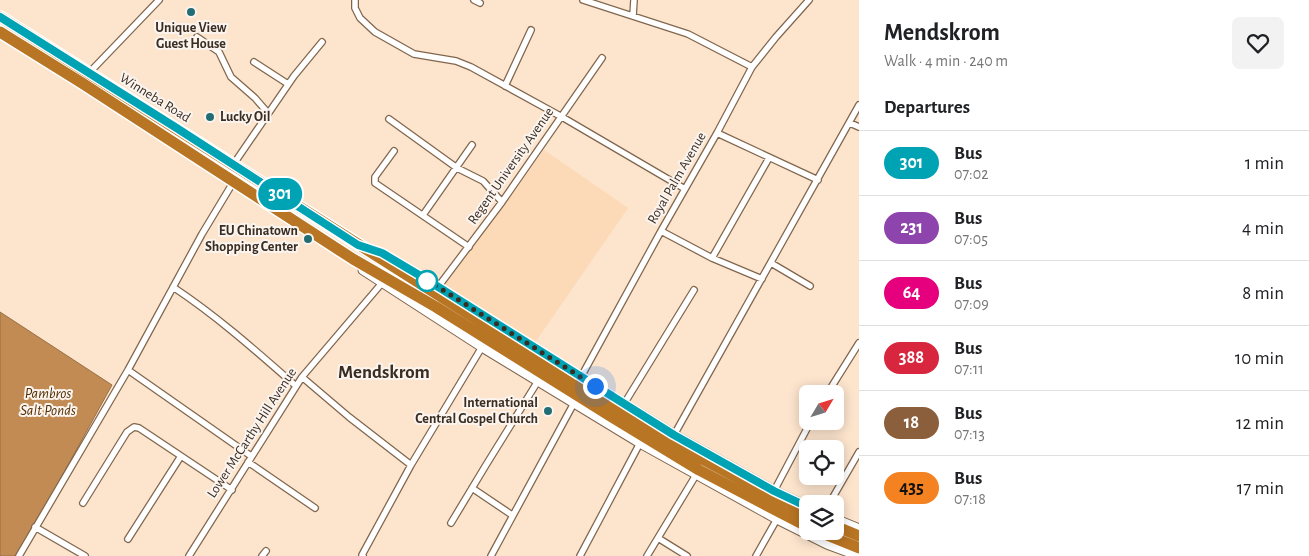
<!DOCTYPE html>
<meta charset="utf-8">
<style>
:root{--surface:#fff;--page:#f2f2f2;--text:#202124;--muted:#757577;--line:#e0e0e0}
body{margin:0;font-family:"Alegreya Sans",sans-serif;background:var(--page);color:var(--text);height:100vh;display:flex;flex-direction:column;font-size:19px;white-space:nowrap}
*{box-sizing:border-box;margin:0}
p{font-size:16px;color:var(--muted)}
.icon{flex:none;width:28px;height:28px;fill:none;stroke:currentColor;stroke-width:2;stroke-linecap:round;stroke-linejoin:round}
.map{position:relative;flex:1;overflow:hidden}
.drawer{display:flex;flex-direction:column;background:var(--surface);width:450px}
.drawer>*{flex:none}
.badge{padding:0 10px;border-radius:16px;font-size:18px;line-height:32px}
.needle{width:32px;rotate:52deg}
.fabs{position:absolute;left:799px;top:385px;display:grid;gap:10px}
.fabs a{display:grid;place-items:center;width:45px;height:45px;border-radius:8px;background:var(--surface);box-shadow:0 2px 12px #0003;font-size:25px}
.you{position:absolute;width:25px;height:25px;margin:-12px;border:4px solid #fff;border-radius:50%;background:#1a73e8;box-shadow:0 0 0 8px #1a73e833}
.map>.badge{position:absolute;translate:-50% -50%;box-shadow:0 0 0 2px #fff}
h2{padding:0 25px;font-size:19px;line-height:45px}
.round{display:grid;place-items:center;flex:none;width:52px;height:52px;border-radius:8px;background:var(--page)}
.overview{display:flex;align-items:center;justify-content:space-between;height:85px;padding:0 25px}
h1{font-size:24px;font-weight:700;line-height:38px}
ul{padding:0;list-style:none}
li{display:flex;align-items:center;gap:15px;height:65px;padding:0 25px;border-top:1px solid var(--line)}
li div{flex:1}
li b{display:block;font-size:19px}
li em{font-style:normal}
li .badge{min-width:55px;font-weight:700;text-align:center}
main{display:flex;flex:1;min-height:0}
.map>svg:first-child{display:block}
.built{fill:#fcd9b7}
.water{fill:#c18b53;stroke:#986f45}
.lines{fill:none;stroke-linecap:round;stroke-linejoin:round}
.street-casing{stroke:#80664d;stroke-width:8}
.secondary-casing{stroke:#80664d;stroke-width:11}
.highway-casing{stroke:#fff;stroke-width:14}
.street{stroke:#fff;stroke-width:5.5}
.secondary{stroke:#fff;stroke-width:9}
.highway{stroke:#b87523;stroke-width:11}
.line-casing{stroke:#fff;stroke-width:11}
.line{stroke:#00a3b4;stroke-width:8}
.walk{stroke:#3a2e23;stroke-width:5;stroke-dasharray:0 9}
.poi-dot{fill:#226d75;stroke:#fbf4ef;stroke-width:2}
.stop-dot{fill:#fff;stroke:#00a3b4;stroke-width:2.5}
.labels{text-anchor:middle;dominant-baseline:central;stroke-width:4;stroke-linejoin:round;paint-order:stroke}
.poi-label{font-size:14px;font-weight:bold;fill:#3a2e23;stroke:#fbf4ef;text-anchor:end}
.street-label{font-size:14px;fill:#3a2e23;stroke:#fbf4ef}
.water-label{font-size:15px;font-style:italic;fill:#532f00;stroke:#fbf4ef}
.district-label{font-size:19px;font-weight:bold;fill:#3a2e23;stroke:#fbf4ef}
</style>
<main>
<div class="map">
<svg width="859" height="556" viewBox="0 0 859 556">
<rect width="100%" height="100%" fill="#fce4cd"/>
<path class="built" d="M544 150 628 208 534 344 444 286Z"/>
<path class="water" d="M0 312 112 385 18 556H0Z"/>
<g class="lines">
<defs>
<path id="street" d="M355 0V8L360 18 375 32 414 54 456 61 471 67 562 117 685 189
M474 0 480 3
M583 0 688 34 752 67
M633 16 634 0
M197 37 219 52 231 77 255 98 268 113
M254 62 288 84
M88 74 159 0
M505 86 531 30
M389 119 457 168 483 181 502 202
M850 123 859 127
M717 133 818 180
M394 151 375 177V183L469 247
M233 165 294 76 322 42
M423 215 472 145
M661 231 712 258 762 279
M712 258 769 158
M771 263 810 286
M173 287C218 317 255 350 296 386
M438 287 502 202 602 58
M128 370 251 456
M302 377 349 417 411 465
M581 377 661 231 717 133 752 67 776 37 809 0
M827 394 859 343
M624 404 694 290
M674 435 859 105
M248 462 315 508
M472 488 512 515
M774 491 811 421
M83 503 127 432 134 427 139 428 232 490
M829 504 859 452
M451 523 486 465 538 381
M35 527 85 556
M658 538 687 556
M128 539 181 456
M19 556 128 370 202 234 234 181
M189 556 302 377 382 283
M262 556 266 551
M363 556 362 555 411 465 482 347
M491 556 574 403
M580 556 640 443
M647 556 696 475
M756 556 777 519"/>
<path id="secondary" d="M396 262 674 435 774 491 808 507
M363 270 482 347 640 443 777 519 827 544 859 556
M835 519 859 529"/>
<path id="highway" d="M0 17 670 442 808 515
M0 32 82 83 353 259 436 307 612 417 699 470 808 527
M835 526 859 536
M817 531 859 548"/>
</defs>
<use href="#street" class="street-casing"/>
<use href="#secondary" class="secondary-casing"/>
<use href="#highway" class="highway-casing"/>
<use href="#street" class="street"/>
<use href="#secondary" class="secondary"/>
<use href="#highway" class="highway"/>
</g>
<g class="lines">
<defs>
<path id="line" d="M0 17 175 127 358 245 382 253 424 278 674 435 774 491 808 507"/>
</defs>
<use href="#line" class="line-casing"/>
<use href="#line" class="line"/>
<path class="walk" d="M427 281 424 278 595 386"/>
</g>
<g class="poi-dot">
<circle cx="191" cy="12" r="5"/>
<circle cx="210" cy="117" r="5"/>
<circle cx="308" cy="239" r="5"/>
<circle cx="548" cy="411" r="5"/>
</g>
<circle class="stop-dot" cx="427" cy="281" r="10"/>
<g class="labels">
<g class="poi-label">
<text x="191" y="28" text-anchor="middle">Unique View<tspan x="191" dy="16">Guest House</tspan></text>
<text x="220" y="117" text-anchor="start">Lucky Oil</text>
<text x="298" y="231">EU Chinatown<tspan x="298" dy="16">Shopping Center</tspan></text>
<text x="538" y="403">International<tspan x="538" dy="16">Central Gospel Church</tspan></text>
</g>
<g class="street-label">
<text transform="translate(155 98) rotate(32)">Winneba Road</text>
<text transform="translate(511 166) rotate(-55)">Regent University Avenue</text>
<text transform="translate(677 178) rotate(-60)">Royal Palm Avenue</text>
<text transform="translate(252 433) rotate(-57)">Lower McCarthy Hill Avenue</text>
</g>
<g class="water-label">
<text x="48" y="393">Pambros<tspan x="48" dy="17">Salt Ponds</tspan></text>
</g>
<g class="district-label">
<text x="384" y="372">Mendskrom</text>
</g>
</g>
</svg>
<div class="fabs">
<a><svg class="needle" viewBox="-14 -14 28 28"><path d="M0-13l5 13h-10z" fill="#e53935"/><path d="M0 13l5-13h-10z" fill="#757577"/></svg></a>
<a><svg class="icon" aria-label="locate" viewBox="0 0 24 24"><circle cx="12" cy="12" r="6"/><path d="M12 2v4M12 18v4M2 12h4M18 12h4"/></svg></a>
<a><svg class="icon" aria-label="layers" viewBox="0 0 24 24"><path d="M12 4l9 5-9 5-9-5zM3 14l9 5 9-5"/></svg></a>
</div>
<div class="you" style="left:595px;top:386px"></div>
<b class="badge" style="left:280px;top:194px;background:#00a3b4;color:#fff">301</b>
</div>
<section class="drawer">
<div class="overview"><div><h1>Mendskrom</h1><p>Walk · 4 min · 240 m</p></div><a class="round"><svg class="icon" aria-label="heart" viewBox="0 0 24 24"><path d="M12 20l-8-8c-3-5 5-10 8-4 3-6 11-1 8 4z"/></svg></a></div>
<h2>Departures</h2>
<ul>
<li><span class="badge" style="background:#00a3b4;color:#fff">301</span><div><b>Bus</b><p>07:02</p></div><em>1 min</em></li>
<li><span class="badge" style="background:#8e44ad;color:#fff">231</span><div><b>Bus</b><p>07:05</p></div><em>4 min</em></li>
<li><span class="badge" style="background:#e6007e;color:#fff">64</span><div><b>Bus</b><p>07:09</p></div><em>8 min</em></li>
<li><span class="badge" style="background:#d7263d;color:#fff">388</span><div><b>Bus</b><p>07:11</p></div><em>10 min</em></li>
<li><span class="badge" style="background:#8b5e3c;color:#fff">18</span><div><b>Bus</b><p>07:13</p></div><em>12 min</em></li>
<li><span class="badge" style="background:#f58220;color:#111">435</span><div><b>Bus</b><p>07:18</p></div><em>17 min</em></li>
</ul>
</section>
</main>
